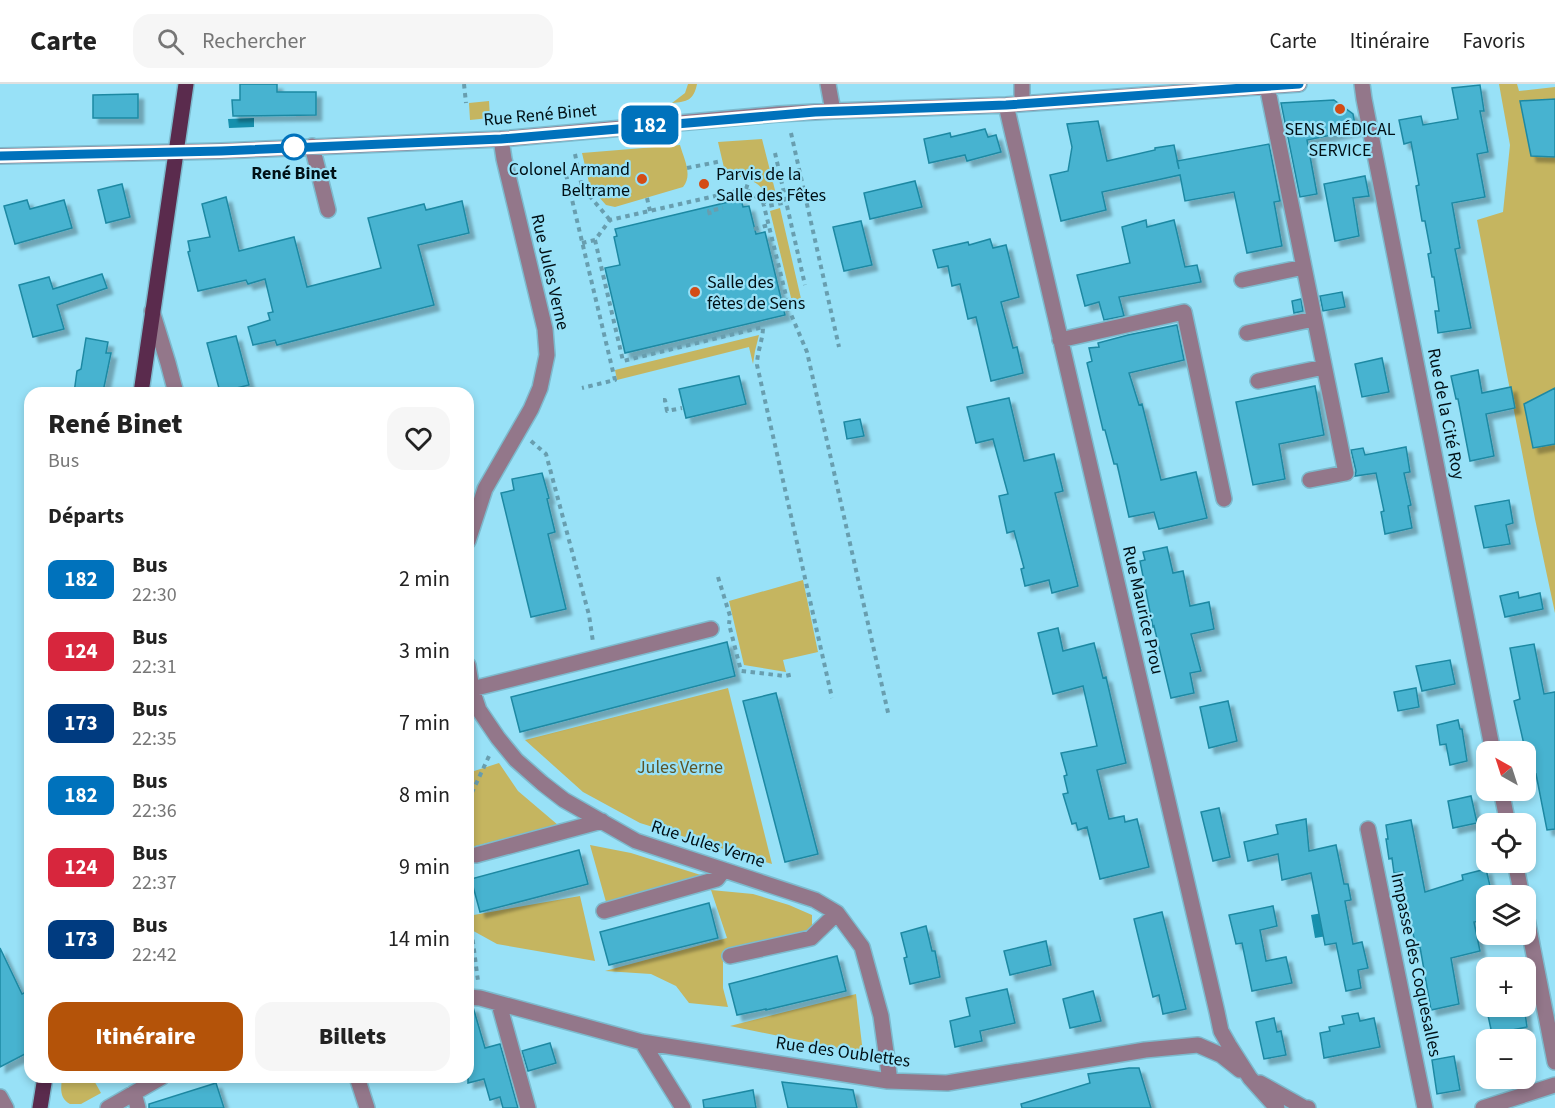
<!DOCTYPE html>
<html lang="fr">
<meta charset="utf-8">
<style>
:root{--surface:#fff;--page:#f6f6f6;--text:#222;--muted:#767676;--line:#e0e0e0;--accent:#b45309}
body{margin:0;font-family:"Source Sans 3",sans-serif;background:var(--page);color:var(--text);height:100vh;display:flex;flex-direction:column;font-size:22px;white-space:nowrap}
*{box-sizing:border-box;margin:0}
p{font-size:20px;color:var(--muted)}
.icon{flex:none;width:33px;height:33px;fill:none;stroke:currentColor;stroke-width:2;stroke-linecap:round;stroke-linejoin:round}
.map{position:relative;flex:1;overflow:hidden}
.sheet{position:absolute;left:24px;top:303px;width:450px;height:696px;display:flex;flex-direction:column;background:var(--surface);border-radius:18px;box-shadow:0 3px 9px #0003}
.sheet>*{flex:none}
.badge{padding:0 12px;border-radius:9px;font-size:21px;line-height:39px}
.needle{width:39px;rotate:321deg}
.fabs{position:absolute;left:1476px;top:657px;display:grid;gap:12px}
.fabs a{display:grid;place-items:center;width:60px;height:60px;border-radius:12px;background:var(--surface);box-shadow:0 3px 9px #0003;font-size:30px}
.map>.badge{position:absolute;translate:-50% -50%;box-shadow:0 0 0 3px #fff}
h2{padding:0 24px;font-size:22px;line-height:54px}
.round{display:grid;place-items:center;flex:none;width:63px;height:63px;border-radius:18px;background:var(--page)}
.overview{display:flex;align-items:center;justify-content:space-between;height:102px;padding:0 24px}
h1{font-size:28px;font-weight:800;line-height:45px}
.cta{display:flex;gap:12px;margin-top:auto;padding:12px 24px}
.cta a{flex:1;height:69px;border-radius:18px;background:var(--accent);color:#fff;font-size:24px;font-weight:800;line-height:69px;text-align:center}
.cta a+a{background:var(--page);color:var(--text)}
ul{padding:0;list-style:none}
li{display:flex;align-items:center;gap:18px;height:72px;padding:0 24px}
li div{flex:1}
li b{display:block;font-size:22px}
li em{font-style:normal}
li .badge{min-width:66px;font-weight:700;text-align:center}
header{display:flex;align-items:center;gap:36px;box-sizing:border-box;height:84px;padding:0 30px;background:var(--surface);border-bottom:2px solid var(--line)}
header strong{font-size:28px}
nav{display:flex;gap:33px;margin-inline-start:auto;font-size:21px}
.search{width:420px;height:54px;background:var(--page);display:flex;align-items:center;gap:15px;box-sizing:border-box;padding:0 21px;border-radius:18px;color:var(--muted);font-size:22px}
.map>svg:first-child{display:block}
.green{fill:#c5b560}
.water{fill:#1690ad}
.building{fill:#47b3d0;stroke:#1e89a3;stroke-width:1.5;filter:url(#shadow)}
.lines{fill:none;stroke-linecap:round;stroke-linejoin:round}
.minor-casing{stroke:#7dbbce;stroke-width:18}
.major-casing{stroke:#7dbbce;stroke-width:18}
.path{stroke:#689eaf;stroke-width:4;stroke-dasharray:4.5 4.5;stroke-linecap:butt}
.minor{stroke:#93778a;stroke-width:15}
.major{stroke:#5a2b4d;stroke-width:15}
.line-casing{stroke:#fff;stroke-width:14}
.line{stroke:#0072bc;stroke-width:9}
.poi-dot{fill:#d34c16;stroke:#98e1f7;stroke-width:2}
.stop-dot{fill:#fff;stroke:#0072bc;stroke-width:3}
.labels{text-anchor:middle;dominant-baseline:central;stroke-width:4.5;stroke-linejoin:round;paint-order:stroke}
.street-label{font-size:18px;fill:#001016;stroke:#98e1f7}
.poi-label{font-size:18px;fill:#001016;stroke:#98e1f7;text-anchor:start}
.stop-label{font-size:18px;font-weight:bold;fill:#001016;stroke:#98e1f7}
.park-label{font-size:18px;fill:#5c5427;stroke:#98e1f7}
</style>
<header>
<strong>Carte</strong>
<div class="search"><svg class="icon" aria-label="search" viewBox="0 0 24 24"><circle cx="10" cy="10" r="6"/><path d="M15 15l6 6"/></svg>Rechercher</div>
<nav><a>Carte</a><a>Itinéraire</a><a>Favoris</a></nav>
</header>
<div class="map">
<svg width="1555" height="1024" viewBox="0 0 1555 1024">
<defs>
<filter id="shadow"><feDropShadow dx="5.5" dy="5.5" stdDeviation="1.5" flood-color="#0004"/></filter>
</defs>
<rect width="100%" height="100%" fill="#98e1f7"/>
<path class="green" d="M688 0H697C694 16 687 18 672 19L685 9Z
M1499 0H1517L1519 7 1555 3V529L1535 435 1477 136 1503 128 1510 61Z
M489 17 490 34 470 36 469 19Z
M762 55 777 114 769 116C760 94 746 96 725 88L718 58Z
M680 61C684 75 693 91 683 103L615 123 606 121 590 103 582 69Z
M780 124 802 219 799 225 794 226 770 127Z
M759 251 755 267 753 280 749 263 617 296 615 286Z
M803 496 818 568 783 576 786 588 744 581 729 517Z
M728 604 772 780 640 739 583 708 525 656Z
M499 679 518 707 558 741 468 764V689Z
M590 761 631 769 707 793 606 818Z
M711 806 753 810 789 821 812 831V844L790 855 746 866 723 876V904L728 923 689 919 676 902 651 890 605 887 727 854Z
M580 812 595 877 497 860 468 844V832Z
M856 910 863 969 730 942Z
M62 993H92L101 1009 81 1020H70C59 1014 61 1004 62 993Z"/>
<path class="water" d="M254 34V43L229 44 228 35Z
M1322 829 1327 852 1315 854 1311 831Z"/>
<path class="building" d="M240 0H277V8H316V31L233 32 232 16H240Z
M1480 1 1484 27H1480L1488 68 1477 70 1485 113 1452 119 1460 164 1455 165 1471 244 1438 249 1435 227H1439L1434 193H1432L1428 170 1431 169 1425 137H1422L1416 102 1419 101 1411 58 1404 60 1399 36 1421 32 1423 41 1458 35 1452 4Z
M138 10V34H93V11Z
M1555 15V73L1531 72 1520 17Z
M1334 16 1353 30 1356 46 1307 56 1317 110 1300 113 1281 19Z
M1098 37 1107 77 1155 66V64L1174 61 1179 85 1177 77 1269 60 1280 117 1274 118 1282 162 1247 169 1234 108 1185 117 1180 91 1102 108 1106 126 1061 137 1050 91 1068 87 1072 63 1067 40Z
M985 45 988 53 996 51 1001 68 967 77 965 71 929 79 924 55 950 49 951 53Z
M1365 92 1369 112 1353 114 1359 152 1335 157 1324 100Z
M915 97 922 123 870 135 864 109Z
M122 100 130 133 106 139 98 106Z
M226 113 239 167 294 153 307 203 381 184 368 134 424 120 426 126 462 117 469 149 418 161 434 221 277 261 275 256 253 261 248 243 270 236 268 229 273 228 265 195 248 200 246 196 198 207 188 168 190 167 188 157 210 153 202 120Z
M741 115 743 123 749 122 756 150 765 148 785 231 625 269 605 184 620 181 614 153 617 152 615 145Z
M27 116 30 125 64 116 72 144 15 160 4 122Z
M1146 136 1147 143 1174 136 1185 183 1197 181 1201 198 1119 213 1124 232 1104 236 1099 218 1085 222 1077 191 1130 179 1122 143Z
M861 137 872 181 844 187 833 143Z
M990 155 993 164 1006 161 1019 213 1001 218 1013 264 1017 263 1023 289 991 297 976 233 968 235 960 200 952 202 948 182 938 184 933 166 968 158 969 161Z
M102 190 107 204 57 221 64 245 33 253 19 201 49 193 53 205Z
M1342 208 1345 223 1323 227 1320 212Z
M1301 215 1303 227 1294 229 1292 217Z
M1177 241 1184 276 1129 289 1139 321 1142 320 1161 396 1196 388 1207 434 1159 445 1154 428 1129 433 1117 380H1114L1105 346H1103L1087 279 1092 277 1089 264 1099 263 1098 259 1128 251Z
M236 252 249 301 220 308 207 259Z
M86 254 108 258 106 269H111L103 308 92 307V309H74L77 287 81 285Z
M1382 274 1389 308 1362 313 1355 280Z
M1478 286 1482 309 1511 303 1515 324 1486 330 1494 372 1470 377 1458 315H1456L1451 292Z
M739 292 746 320 686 334 679 305Z
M1315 302 1324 351 1279 360 1285 395 1253 401 1236 318Z
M1555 304V360L1533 364 1524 320Z
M1009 314 1024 377 1054 370 1063 407 1055 409 1078 502 1052 509 1049 496 1025 502 1021 485 1024 484 1014 447 1007 449 999 412 1008 410 993 355 976 359 967 323Z
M860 335 864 352 847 355 844 338Z
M1406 363 1410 388 1404 389 1411 421 1408 422 1412 444 1385 450 1381 428 1384 427 1376 389 1355 392 1356 387 1351 366 1363 364 1365 371Z
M542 389 549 414 547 415 555 448 548 450 566 525 531 533 501 409 514 406 512 395Z
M1509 416 1513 439 1506 441 1510 460 1484 464 1475 422Z
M1167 463 1173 489 1183 487 1190 522 1209 518 1214 545 1191 550 1201 587 1190 589 1194 609 1171 614 1154 542 1153 543 1140 477 1145 476 1143 468Z
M1518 508 1519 514 1540 509 1543 525 1505 533 1500 512Z
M1058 544 1063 567 1094 559 1103 594 1106 593 1126 679 1097 686 1109 735 1124 732 1125 738 1137 735 1149 783 1100 795 1087 743 1078 746 1076 739 1072 740 1063 710 1068 709 1064 692 1067 691 1061 669 1097 662 1083 602 1053 610 1038 549Z
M727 558 735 592 520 648 511 613Z
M1534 560 1544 610 1555 608V745L1547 746 1536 690 1531 691 1514 617 1520 615 1510 564Z
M1450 576 1455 600 1422 607 1416 582Z
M1416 604 1419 623 1398 627 1394 608Z
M776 609 818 770 785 778 743 617Z
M1228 617 1237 657 1209 664 1200 623Z
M1458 636 1460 645H1462L1467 677 1450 681 1446 660 1440 661 1437 641Z
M1471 712 1477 739 1453 744 1448 717Z
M1219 724 1230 773 1213 777 1201 728Z
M1306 735 1309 767 1336 761 1344 800H1348L1351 816 1345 817 1353 860 1362 858 1368 884 1358 886 1361 904 1346 907 1336 859 1325 861 1311 789 1282 796 1278 770 1248 777 1244 758 1278 750 1276 741Z
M1411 736 1425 808 1463 796 1462 791 1486 785 1490 802H1488L1490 812H1486V836L1474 838 1480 867 1451 874 1459 920 1431 926 1420 863 1416 864 1413 849H1410L1406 828H1408L1401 788 1394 789 1392 774 1389 775 1386 755H1388L1386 741Z
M579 766 588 800 480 828 471 795Z
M709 819 718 854 609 881 600 848Z
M1273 822 1277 842 1260 846 1266 877 1286 873 1292 899 1252 907 1242 859 1236 860 1229 831Z
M1162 828 1186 925 1163 930 1159 911 1153 913 1134 835Z
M926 842 932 867H935L940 893 910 900 904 874 907 873 901 849Z
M1046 857 1051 881 1010 891 1004 867Z
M0 864 22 910 30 906V950L27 969 0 983Z
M837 872 846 907 766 926V925L737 931 729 900Z
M1007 905 1015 939 980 947 982 957 955 963 950 937 970 932 966 914Z
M1093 907 1101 937 1070 944 1063 915Z
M1486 922H1524L1527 943 1492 950Z
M468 923H473L485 964 500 960 518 1024H503L500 1013 490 1016 484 995 468 999Z
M1358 929 1360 937 1374 934 1380 963 1324 974 1320 949 1330 947 1329 943 1344 940 1342 932Z
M1274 934 1277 948 1281 947 1286 971 1264 975 1256 938Z
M550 959 556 979 528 987 522 967Z
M1454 972 1460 1006 1437 1010 1432 976Z
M1129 984H1139L1151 1024H1022L1021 1020 1090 999 1088 990Z
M782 998 853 1006 857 1024H788Z
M216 999 224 1024H149V1020Z
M753 1006 756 1024H704L703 1016Z"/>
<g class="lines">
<defs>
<path id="minor" d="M828 0 833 27
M1022 0V19
M1362 0 1364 15 1493 668
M1267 2 1346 389 1310 396
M1006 21 1217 928 1221 947 1229 961 1250 994 1277 1024
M312 62 328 126
M0 72 221 67 501 55 778 30 833 27 1006 21 1299 0
M1242 196 1304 183
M152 227 168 279 176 309
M1247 249 1314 235
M1060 256 1184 228 1224 415
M1258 297 1324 283
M468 457 485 405 531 325 540 304 547 271 545 245 504 75 501 55
M468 581 472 605 479 626 498 654 516 676 542 699 564 716 636 757 815 816 837 829 862 863 881 932 890 997
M472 605 711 545
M1501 706 1508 740
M1368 745 1425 1024
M476 771 602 737
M1515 778 1522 812
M604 827 717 795 724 786
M1526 830 1555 978
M730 872 811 854 837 829
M468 913 480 914 642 958 888 997 947 999 1145 966 1198 961 1221 971 1240 986
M499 920 528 1024
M642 958 683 1024
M357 993 367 1024
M1260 999 1303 1023 1308 1024
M134 1009 138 1024
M0 1013 6 1024
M108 1024 162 993
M1483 1024 1555 1001"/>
<path id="major" d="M141 309 186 0
M40 1024 45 993"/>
</defs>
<use href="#minor" class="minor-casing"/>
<use href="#major" class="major-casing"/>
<path class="path" d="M464 0 466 19
M791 49 839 263
M775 69 805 201
M575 70 582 103 610 136
M564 82 615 296 582 304
M687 84 722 77
M746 105 749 96
M647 114 650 127
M763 118 790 228 807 268 889 633
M710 131 709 127 723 124
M754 145 769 141
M595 156 623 277 763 243C763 256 757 268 757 281L832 614
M582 159 595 156 610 136 746 105 768 122 787 118
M663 316H665L667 327 682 324
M531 357 546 370 589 531 593 558
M718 493 730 532 729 540
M730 544 741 587 785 592 794 590
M468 717 490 670
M468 739 472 756
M468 820 478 897"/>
<use href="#minor" class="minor"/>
<use href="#major" class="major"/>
</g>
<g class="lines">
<defs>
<path id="line" d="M0 72 221 67 501 55 815 28 1006 21 1299 0"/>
</defs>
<use href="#line" class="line-casing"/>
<use href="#line" class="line"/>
</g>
<g class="poi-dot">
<circle cx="1340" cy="25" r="6"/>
<circle cx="642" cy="95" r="6"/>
<circle cx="704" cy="100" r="6"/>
<circle cx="695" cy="208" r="6"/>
</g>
<circle class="stop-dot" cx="294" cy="63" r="12"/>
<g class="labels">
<g class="street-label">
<text transform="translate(540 31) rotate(-5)">Rue René Binet</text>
<text transform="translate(550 188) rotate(77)">Rue Jules Verne</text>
<text transform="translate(1446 330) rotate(79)">Rue de la Cité Roy</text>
<text transform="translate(1143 526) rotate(77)">Rue Maurice Prou</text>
<text transform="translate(708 760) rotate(18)">Rue Jules Verne</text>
<text transform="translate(1416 881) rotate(78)">Impasse des Coquesalles</text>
<text transform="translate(843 968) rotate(8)">Rue des Oublettes</text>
</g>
<g class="poi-label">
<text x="1340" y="45" text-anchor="middle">SENS MÉDICAL<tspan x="1340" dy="21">SERVICE</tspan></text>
<text x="630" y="85" text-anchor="end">Colonel Armand<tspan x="630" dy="21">Beltrame</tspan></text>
<text x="716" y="90">Parvis de la<tspan x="716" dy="21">Salle des Fêtes</tspan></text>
<text x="707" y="198">Salle des<tspan x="707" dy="21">fêtes de Sens</tspan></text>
</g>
<g class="stop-label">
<text x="294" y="89">René Binet</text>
</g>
<g class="park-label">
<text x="680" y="683">Jules Verne</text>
</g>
</g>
</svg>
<div class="fabs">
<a><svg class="needle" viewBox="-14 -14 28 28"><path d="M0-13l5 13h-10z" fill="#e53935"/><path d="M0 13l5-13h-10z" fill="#767676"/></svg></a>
<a><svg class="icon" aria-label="locate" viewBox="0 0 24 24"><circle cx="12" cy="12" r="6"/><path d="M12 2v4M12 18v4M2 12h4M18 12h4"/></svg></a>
<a><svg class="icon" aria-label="layers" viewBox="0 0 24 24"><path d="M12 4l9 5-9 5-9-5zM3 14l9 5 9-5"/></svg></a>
<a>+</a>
<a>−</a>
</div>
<b class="badge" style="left:650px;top:41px;background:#0072bc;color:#fff">182</b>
<section class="sheet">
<div class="overview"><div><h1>René Binet</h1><p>Bus</p></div><a class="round"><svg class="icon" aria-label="heart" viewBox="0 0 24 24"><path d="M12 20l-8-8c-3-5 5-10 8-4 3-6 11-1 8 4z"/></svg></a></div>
<h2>Départs</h2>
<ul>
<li><span class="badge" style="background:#0072bc;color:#fff">182</span><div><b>Bus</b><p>22:30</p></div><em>2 min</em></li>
<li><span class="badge" style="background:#d7263d;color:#fff">124</span><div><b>Bus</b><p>22:31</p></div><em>3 min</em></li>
<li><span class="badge" style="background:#003b80;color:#fff">173</span><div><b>Bus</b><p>22:35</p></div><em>7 min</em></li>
<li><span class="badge" style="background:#0072bc;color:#fff">182</span><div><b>Bus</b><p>22:36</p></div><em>8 min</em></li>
<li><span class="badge" style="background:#d7263d;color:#fff">124</span><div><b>Bus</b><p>22:37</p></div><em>9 min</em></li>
<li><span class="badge" style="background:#003b80;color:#fff">173</span><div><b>Bus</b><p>22:42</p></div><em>14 min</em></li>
</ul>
<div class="cta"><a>Itinéraire</a><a>Billets</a></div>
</section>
</div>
